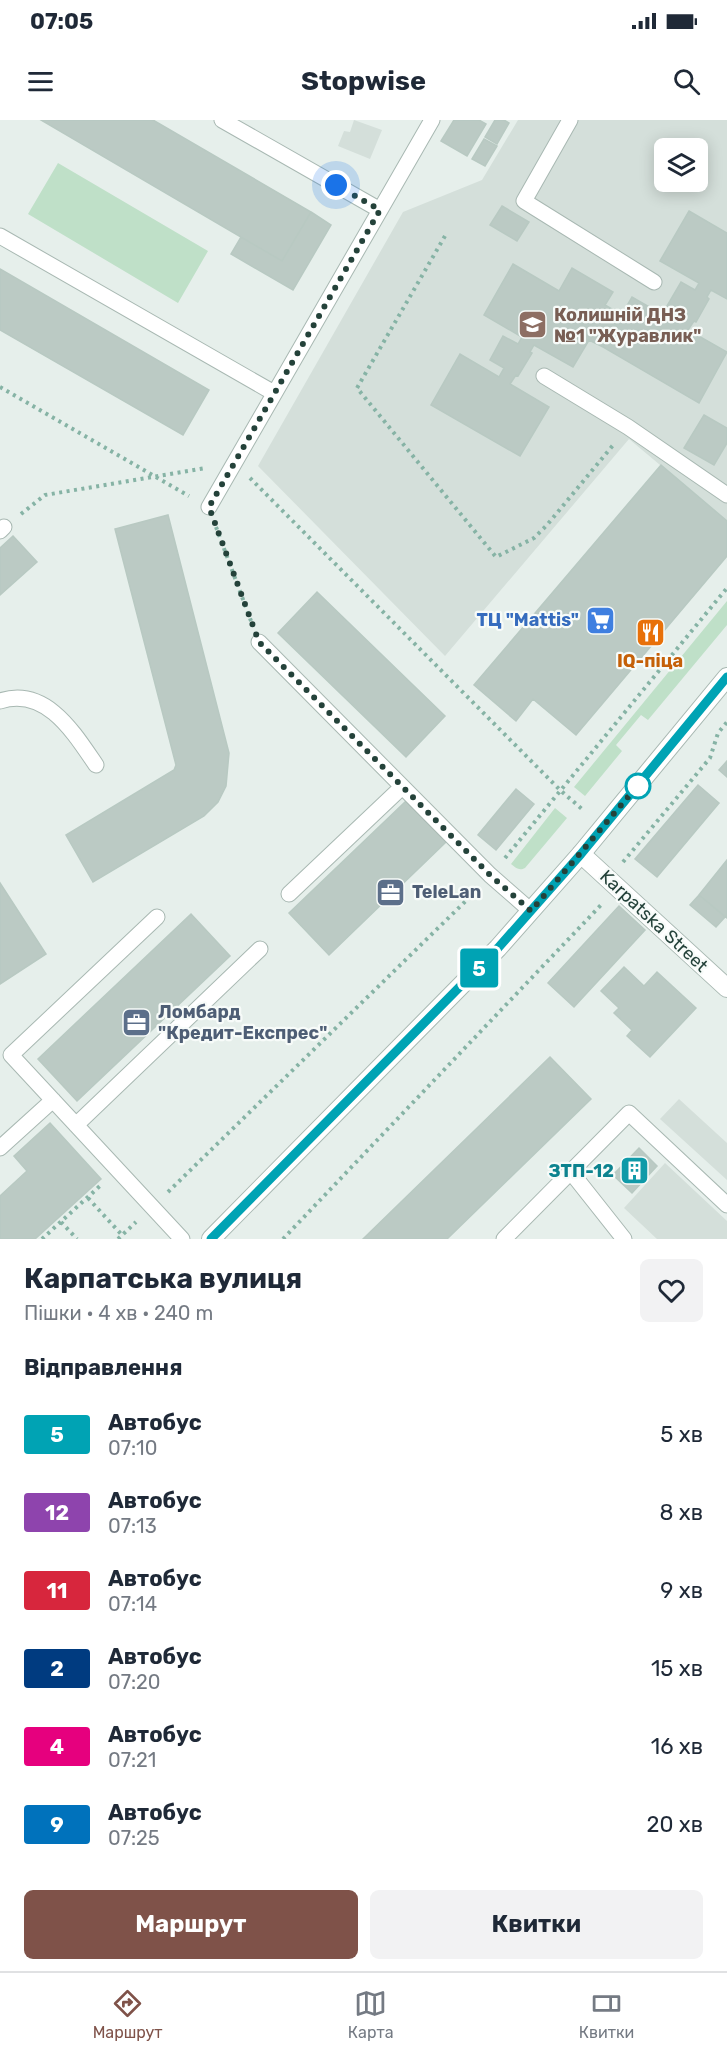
<!DOCTYPE html>
<html lang="uk">
<meta charset="utf-8">
<style>
:root{--surface:#fff;--page:#f2f2f3;--text:#1f2937;--muted:#747a83;--line:#e0e1e3;--accent:#7f5249}
body{margin:0;font-family:Rubik,sans-serif;background:var(--page);color:var(--text);height:100vh;display:flex;flex-direction:column;font-size:22px;white-space:nowrap}
*{box-sizing:border-box;margin:0}
p{font-size:20px;color:var(--muted)}
.icon{flex:none;width:33px;height:33px;fill:none;stroke:currentColor;stroke-width:2;stroke-linecap:round;stroke-linejoin:round}
.map{position:relative;height:1119px;overflow:hidden}
.details{display:flex;flex-direction:column;background:var(--surface);flex:1}
.details>*{flex:none}
.badge{padding:0 12px;border-radius:4px;font-size:21px;line-height:39px}
.controls{position:absolute;left:654px;top:18px;display:grid;gap:12px}
.controls a{display:grid;place-items:center;width:54px;height:54px;border-radius:9px;background:var(--surface);box-shadow:0 3px 15px #0003;font-size:30px}
.you{position:absolute;width:30px;height:30px;margin:-15px;border:4px solid #fff;border-radius:50%;background:#1a73e8;box-shadow:0 0 0 9px #1a73e833}
.map>.badge{position:absolute;translate:-50% -50%;box-shadow:0 0 0 3px #fff}
h2{padding:0 24px;font-size:22px;line-height:54px}
.round{display:grid;place-items:center;flex:none;width:63px;height:63px;border-radius:9px;background:var(--page)}
.summary{display:flex;align-items:center;justify-content:space-between;height:102px;padding:0 24px}
h1{font-size:28px;font-weight:700;line-height:45px}
.primary-button{display:flex;gap:12px;margin-top:auto;padding:12px 24px}
.primary-button a{flex:1;height:69px;border-radius:9px;background:var(--accent);color:#fff;font-size:24px;font-weight:700;line-height:69px;text-align:center}
.primary-button a+a{background:var(--page);color:var(--text)}
ul{padding:0;list-style:none}
li{display:flex;align-items:center;gap:18px;height:78px;padding:0 24px}
li div{flex:1}
li b{display:block;font-size:22px}
li em{font-style:normal}
li .badge{min-width:66px;font-weight:700;text-align:center}
.status{display:flex;justify-content:space-between;align-items:center;height:42px;padding:0 30px;background:var(--surface);direction:ltr}
.status svg{height:16px;fill:currentColor}
header{display:flex;justify-content:space-between;align-items:center;height:78px;padding:0 24px;background:var(--surface);font-size:27px;font-weight:700}
.tab-bar{display:flex;justify-content:space-around;align-items:center;height:84px;border-top:2px solid var(--line);background:var(--surface);font-size:16px;color:var(--muted)}
.tab-bar a{display:grid;justify-items:center;gap:3px}
.tab-bar .selected{color:var(--accent)}
.map>svg:first-child{display:block}
.built{fill:#d4dfda;fill-rule:evenodd}
.green{fill:#bfe0c8}
.building{fill:#bbcac4;stroke:#b8c9c2;stroke-width:1.5}
.lines{fill:none;stroke-linecap:round;stroke-linejoin:round}
.service-casing{stroke:#a8b8b2;stroke-width:17}
.minor-casing{stroke:#a8b8b2;stroke-width:20}
.tertiary-casing{stroke:#a8b8b2;stroke-width:20}
.path{stroke:#86b3a5;stroke-width:4;stroke-dasharray:3 4.5;stroke-linecap:butt}
.service{stroke:#fff;stroke-width:15}
.minor{stroke:#fff;stroke-width:18}
.tertiary{stroke:#fff;stroke-width:18}
.line-casing{stroke:#fff;stroke-width:14}
.line{stroke:#00a3b4;stroke-width:9}
.walk{stroke:#24423a;stroke-width:6;stroke-dasharray:0 10.8}
.stop-dot{fill:#fff;stroke:#00a3b4;stroke-width:3}
.labels{text-anchor:middle;dominant-baseline:central;stroke-width:4.5;stroke-linejoin:round;paint-order:stroke}
.education-label{font-size:18px;font-weight:bold;fill:#785e54;stroke:#f7fbf9;text-anchor:start}
.shop-label{font-size:18px;font-weight:bold;fill:#366cbe;stroke:#f7fbf9;text-anchor:end}
.food-label{font-size:18px;font-weight:bold;fill:#c56008;stroke:#f7fbf9}
.service-label{font-size:18px;font-weight:bold;fill:#4e5e75;stroke:#f7fbf9;text-anchor:start}
.street-label{font-size:18px;fill:#24423a;stroke:#f7fbf9}
.culture-label{font-size:18px;font-weight:bold;fill:#0d838f;stroke:#f7fbf9;text-anchor:end}
</style>
<div class="status"><b>07:05</b><svg viewBox="0 0 49 12"><path d="M0 12V9h3v3zM5 12V6h3v6zM10 12V3h3v9zM15 12V0h3v12zM26 1h20v11H26zM47 4h2v5h-2z"/></svg></div>
<header><svg class="icon" aria-label="menu" viewBox="0 0 24 24"><path d="M4 6h16M4 12h16M4 18h16"/></svg>Stopwise<svg class="icon" aria-label="search" viewBox="0 0 24 24"><circle cx="10" cy="10" r="6"/><path d="M15 15l6 6"/></svg></header>
<div class="map">
<svg width="727" height="1119" viewBox="0 0 727 1119">
<rect width="100%" height="100%" fill="#e6efeb"/>
<path class="built" d="M354 0 382 10 370 39 338 26 344 11 350 12Z
M518 0H727V401L629 319 445 536 258 346 403 92 482 60ZM664 28H698V62H664Z
M679 979 727 1023V1060L660 999Z
M665 1043 727 1101V1119H657L624 1088Z"/>
<path class="green" d="M58 43 208 131 178 183 28 94Z
M727 481V505L648 600 641 595 616 625 622 631 585 676 574 667Z
M555 688 567 698 525 748C519 751 516 748 511 744Z"/>
<path class="building" d="M41 0H153L311 92 282 141Z
M454 0H479L486 4 467 36 441 21Z
M495 0H504L509 3 497 24 485 17Z
M484 19 497 26 485 46 472 39Z
M502 86 529 102 517 121 490 105Z
M689 91 727 113V179L711 170 707 177 709 179 696 202 694 201 688 210 727 232 699 283 603 227 632 177 677 203 682 194 667 186 681 162 695 170 699 163 660 141Z
M311 92 331 105 293 170 231 134 241 117 282 141Z
M513 144 559 171 572 148 613 172 605 185 622 195 603 227 589 220 573 247 534 225 530 232 532 233 518 256 516 255 510 264 549 287 520 336 431 285 460 234 499 257 504 248 490 240 503 216 518 224 522 217 484 195Z
M0 149 209 270 183 315 0 210Z
M704 295 727 308V323L714 345 684 328Z
M661 345 727 401V436L576 615 533 579 516 601 474 565Z
M168 395 229 633 226 666 218 682 204 696 93 762 66 715 174 650 176 645 115 409Z
M13 416 37 442 0 475V428Z
M317 472 445 596 406 637 278 513Z
M727 641V657L719 650Z
M698 665 719 683 657 757 635 739Z
M516 669 534 684 496 730 478 715Z
M406 681 446 722 329 835 289 793Z
M727 740V798L699 775Z
M0 763 46 834 0 864Z
M699 775 725 797 716 807 690 785Z
M619 786 645 810 574 887 548 863Z
M191 794 230 836 77 981 38 939Z
M624 847 644 866 657 852 696 888 650 937 627 916 632 910 614 893 619 888 601 871Z
M550 937 591 979 447 1119H363Z
M50 1003 101 1059 35 1119H0V1076L27 1051 14 1036Z
M639 1028 657 1046 632 1073 613 1055Z"/>
<g class="lines">
<defs>
<path id="service" d="M222 0 380 90
M570 0 524 81 654 162
M0 116 274 273
M544 256 628 307 727 375
M209 387 432 0
M0 411 4 407
M259 522 490 755 531 791
M0 581C46 566 74 613 96 645
M289 774 402 667
M157 797 11 935 182 1119
M76 1005 260 829
M0 1028 53 980
M571 1052 624 1119
M504 1119 629 993 727 1085"/>
<path id="minor" d="M581 734 727 868"/>
<path id="tertiary" d="M211 1119 498 828 581 734 727 557"/>
</defs>
<use href="#service" class="service-casing"/>
<use href="#minor" class="minor-casing"/>
<use href="#tertiary" class="tertiary-casing"/>
<path class="path" d="M445 116 357 268 496 437 534 418 547 405 614 324
M0 267 189 376
M250 358 560 670 582 689
M21 394 45 375 206 348
M216 407 251 501
M505 738 727 468
M623 742 710 638 718 613 727 602
M168 1072 476 771
M88 1078 122 1115
M61 1102 77 1119
M42 1119 101 1065
M118 1119 136 1102
M283 1119 601 785"/>
<use href="#service" class="service"/>
<use href="#minor" class="minor"/>
<use href="#tertiary" class="tertiary"/>
</g>
<g class="lines">
<defs>
<path id="line" d="M211 1119 498 828 581 734 727 557"/>
</defs>
<use href="#line" class="line-casing"/>
<use href="#line" class="line"/>
<path class="walk" d="M336 65 380 90 209 387 259 522 490 755 531 791 640 663 638 666"/>
</g>
<defs>
<symbol id="school-square" viewBox="-11 -11 22 22"><rect x="-9" y="-9" width="18" height="18" rx="4" fill="#8d6e63" stroke="#f7fbf9"/><path d="M0-5L7-2L0 1L-7-2ZM-4 1L0 2.5L4 1V4Q0 6-4 4Z" fill="#fff"/></symbol>
<symbol id="supermarket-square" viewBox="-11 -11 22 22"><rect x="-9" y="-9" width="18" height="18" rx="4" fill="#3f7fe0" stroke="#f7fbf9"/><path d="M-6-5.5h2.5l.6 2H6L4.5 2H-2.5L-4.4-4H-6ZM-1.5 3.2a1.3 1.3 0 1 0 .1 0ZM3 3.2a1.3 1.3 0 1 0 .1 0Z" fill="#fff"/></symbol>
<symbol id="restaurant-square" viewBox="-11 -11 22 22"><rect x="-9" y="-9" width="18" height="18" rx="4" fill="#e8710a" stroke="#f7fbf9"/><path d="M-5-6h1v4h1v-4h1v4h1v-4h1v5L-1.5 .5V6h-2V.5L-5-1ZM5-6V6H3V1.5H1.5Q1.5-4 5-6Z" fill="#fff"/></symbol>
<symbol id="office-square" viewBox="-11 -11 22 22"><rect x="-9" y="-9" width="18" height="18" rx="4" fill="#5c6f8a" stroke="#f7fbf9"/><path d="M-6-3h4V-5.5h4V-3h4V5H-6ZM-1-4.5V-3h2v-1.5ZM-6 0V1H6V0Z" fill="#fff"/></symbol>
<symbol id="building-square" viewBox="-11 -11 22 22"><rect x="-9" y="-9" width="18" height="18" rx="4" fill="#0f9aa8" stroke="#f7fbf9"/><path d="M-4-6H4V6H1V3H-1V6H-4ZM-2.5-4.3h1.7v1.8h-1.7ZM.8-4.3h1.7v1.8H.8ZM-2.5-1h1.7V.8h-1.7ZM.8-1h1.7V.8H.8Z" fill="#fff"/></symbol>
</defs>
<g fill-rule="evenodd">
<use href="#school-square" x="516" y="188" width="33" height="33"/>
<use href="#supermarket-square" x="584" y="484" width="33" height="33"/>
<use href="#restaurant-square" x="634" y="496" width="33" height="33"/>
<use href="#office-square" x="374" y="756" width="33" height="33"/>
<use href="#office-square" x="120" y="886" width="33" height="33"/>
<use href="#building-square" x="618" y="1034" width="33" height="33"/>
</g>
<circle class="stop-dot" cx="638" cy="666" r="12"/>
<g class="labels">
<g class="education-label">
<text x="554" y="195">Колишній ДНЗ<tspan x="554" dy="21">№1 "Журавлик"</tspan></text>
</g>
<g class="shop-label">
<text x="579" y="500">ТЦ "Mattis"</text>
</g>
<g class="food-label">
<text x="650" y="541">IQ-піца</text>
</g>
<g class="service-label">
<text x="412" y="772">TeleLan</text>
<text x="158" y="892">Ломбард<tspan x="158" dy="21">"Кредит-Експрес"</tspan></text>
</g>
<g class="street-label">
<text transform="translate(654 801) rotate(43)">Karpatska Street</text>
</g>
<g class="culture-label">
<text x="614" y="1051">ЗТП-12</text>
</g>
</g>
</svg>
<div class="controls">
<a><svg class="icon" aria-label="layers" viewBox="0 0 24 24"><path d="M12 4l9 5-9 5-9-5zM3 14l9 5 9-5"/></svg></a>
</div>
<div class="you" style="left:336px;top:65px"></div>
<b class="badge" style="left:479px;top:848px;background:#00a3b4;color:#fff">5</b>
</div>
<section class="details">
<div class="summary"><div><h1>Карпатська вулиця</h1><p>Пішки · 4 хв · 240 m</p></div><a class="round"><svg class="icon" aria-label="heart" viewBox="0 0 24 24"><path d="M12 20l-8-8c-3-5 5-10 8-4 3-6 11-1 8 4z"/></svg></a></div>
<h2>Відправлення</h2>
<ul>
<li><span class="badge" style="background:#00a3b4;color:#fff">5</span><div><b>Автобус</b><p>07:10</p></div><em>5 хв</em></li>
<li><span class="badge" style="background:#8e44ad;color:#fff">12</span><div><b>Автобус</b><p>07:13</p></div><em>8 хв</em></li>
<li><span class="badge" style="background:#d7263d;color:#fff">11</span><div><b>Автобус</b><p>07:14</p></div><em>9 хв</em></li>
<li><span class="badge" style="background:#003b80;color:#fff">2</span><div><b>Автобус</b><p>07:20</p></div><em>15 хв</em></li>
<li><span class="badge" style="background:#e6007e;color:#fff">4</span><div><b>Автобус</b><p>07:21</p></div><em>16 хв</em></li>
<li><span class="badge" style="background:#0072bc;color:#fff">9</span><div><b>Автобус</b><p>07:25</p></div><em>20 хв</em></li>
</ul>
<div class="primary-button"><a>Маршрут</a><a>Квитки</a></div>
</section>
<nav class="tab-bar">
<a class="selected"><svg class="icon" aria-label="directions" viewBox="0 0 24 24"><path d="M12 3l9 9-9 9-9-9zM9 14v-3h6M13 9l2 2-2 2"/></svg>Маршрут</a>
<a><svg class="icon" aria-label="map" viewBox="0 0 24 24"><path d="M3 6l6-2 6 2 6-2v14l-6 2-6-2-6 2zM9 4v14M15 6v14"/></svg>Карта</a>
<a><svg class="icon" aria-label="tickets" viewBox="0 0 24 24"><path d="M3 7h18v10H3zM15 7v10"/></svg>Квитки</a>
</nav>
